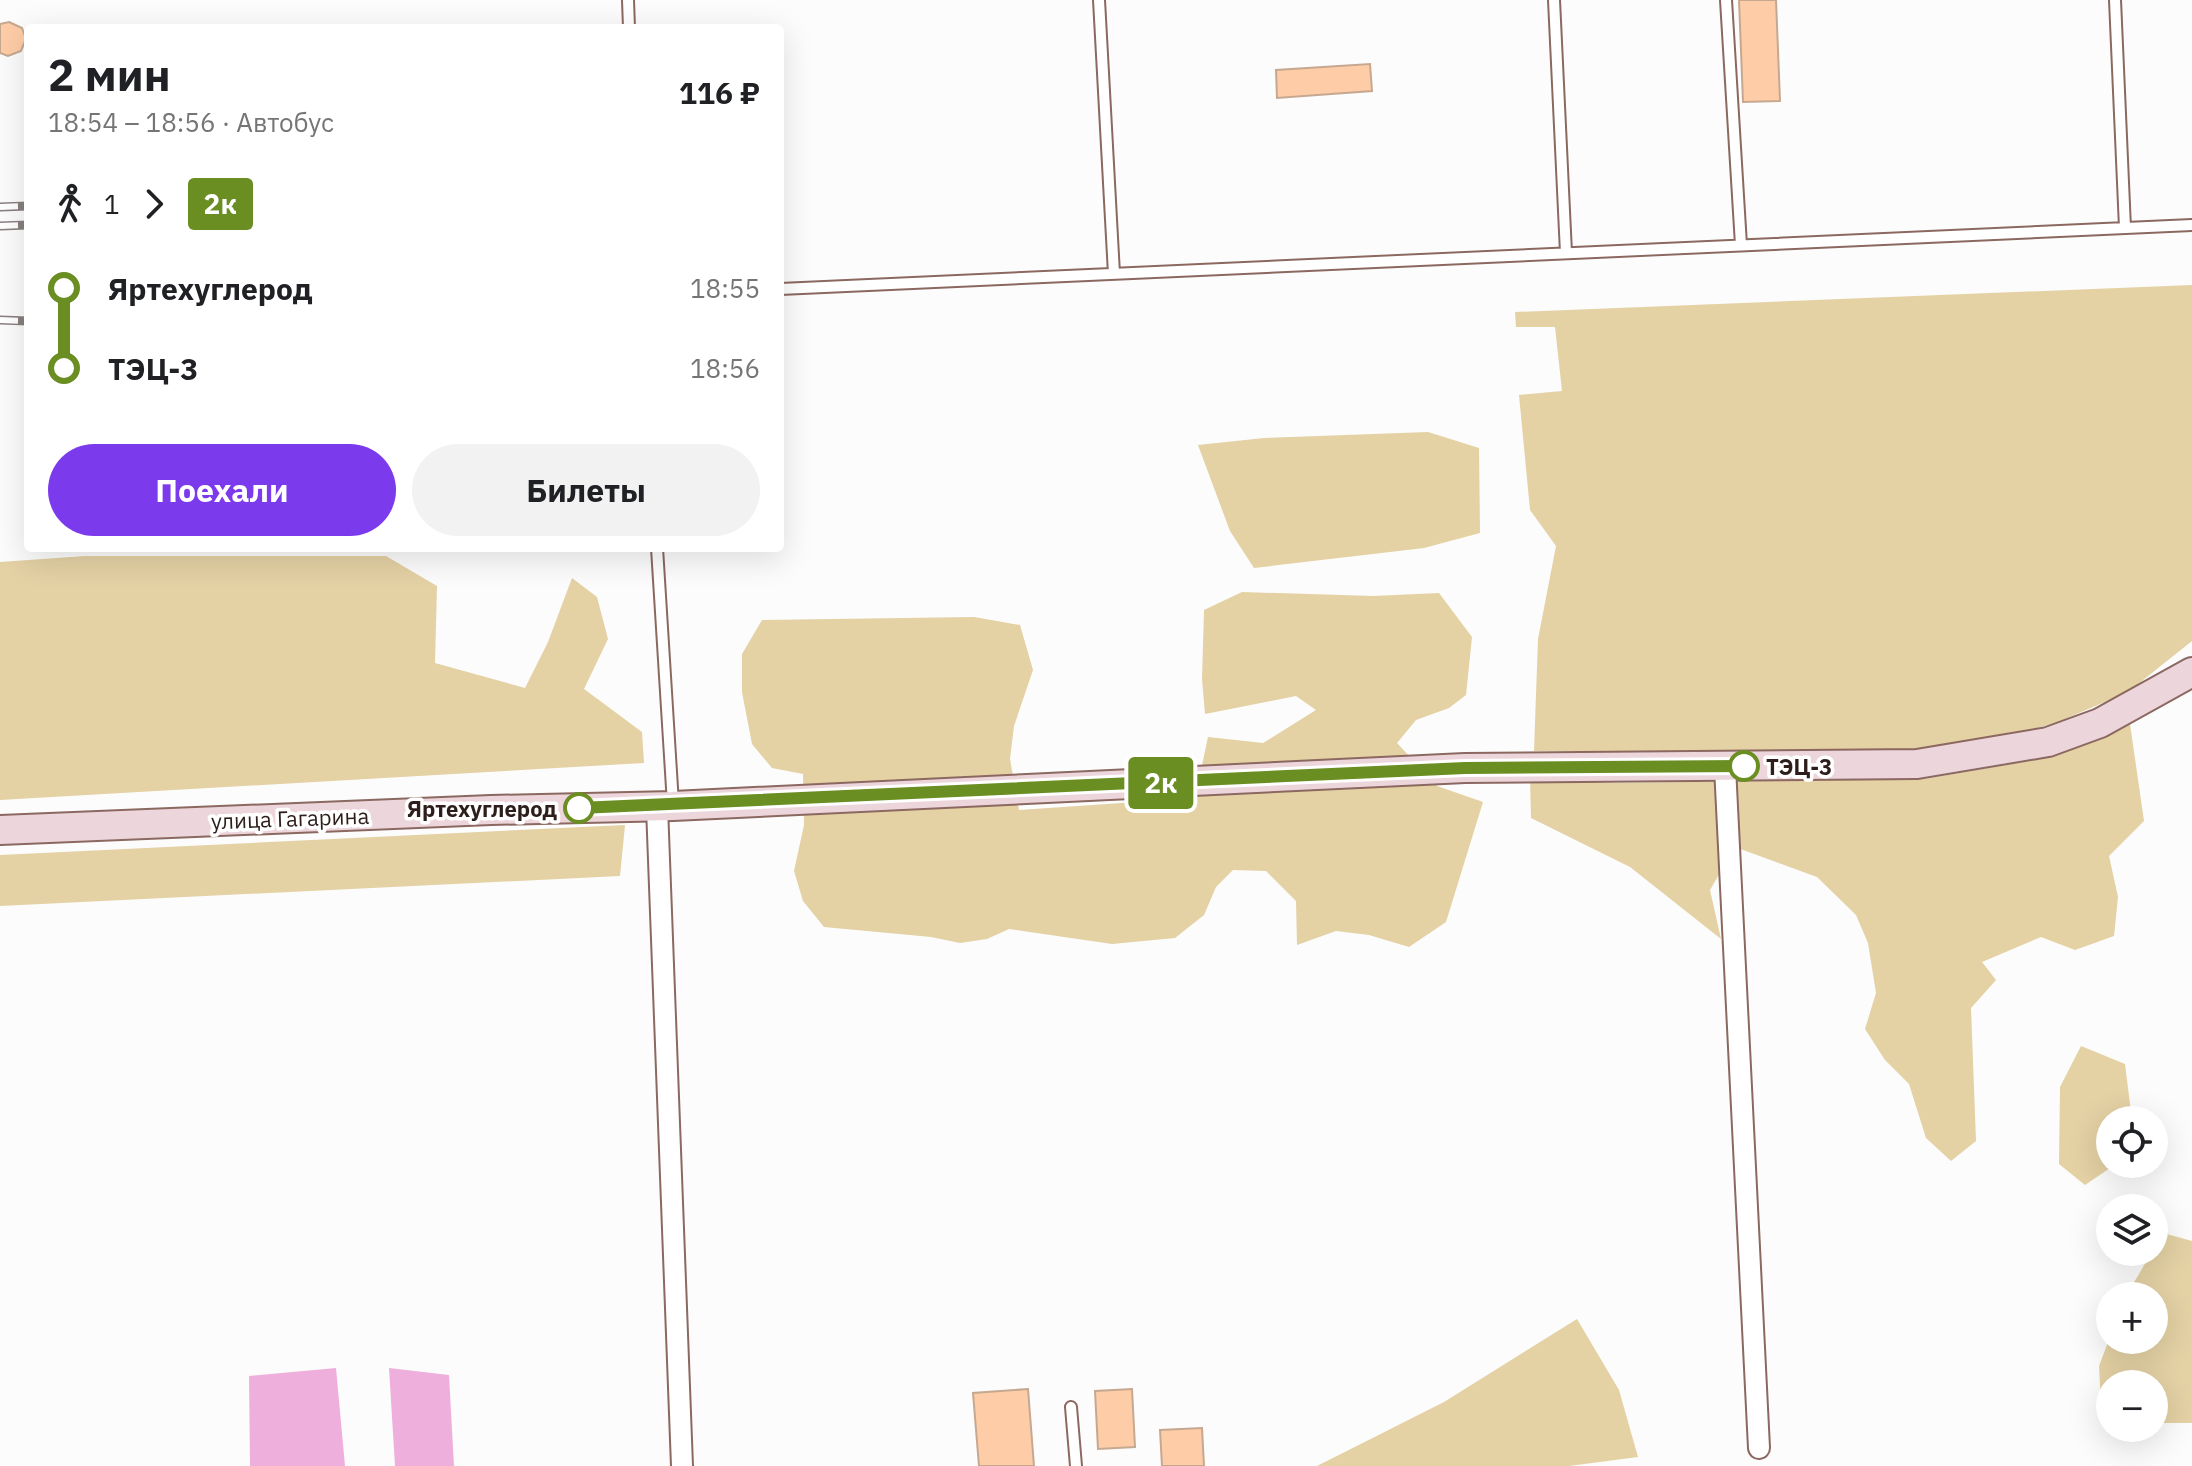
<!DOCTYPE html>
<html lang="ru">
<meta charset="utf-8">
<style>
:root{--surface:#fff;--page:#f2f2f2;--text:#202124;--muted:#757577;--accent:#7c3aed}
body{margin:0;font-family:"IBM Plex Sans",sans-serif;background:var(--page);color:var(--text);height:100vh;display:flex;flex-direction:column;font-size:30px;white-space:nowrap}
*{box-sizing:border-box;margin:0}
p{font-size:26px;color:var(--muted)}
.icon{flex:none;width:44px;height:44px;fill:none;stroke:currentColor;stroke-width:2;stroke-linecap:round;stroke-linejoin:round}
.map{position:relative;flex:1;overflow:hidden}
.details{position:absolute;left:24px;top:24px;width:760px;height:528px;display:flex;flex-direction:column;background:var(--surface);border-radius:8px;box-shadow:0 8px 32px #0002}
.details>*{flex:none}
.badge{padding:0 16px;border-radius:6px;font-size:28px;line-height:52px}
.fabs{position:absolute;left:2096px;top:1106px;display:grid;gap:16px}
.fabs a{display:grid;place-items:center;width:72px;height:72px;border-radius:50%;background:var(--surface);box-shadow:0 8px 32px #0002;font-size:40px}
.map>.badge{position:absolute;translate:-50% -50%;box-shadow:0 0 0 4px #fff}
.legs{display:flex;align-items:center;gap:12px;height:88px;padding:0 24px;font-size:26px}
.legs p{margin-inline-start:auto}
.overview{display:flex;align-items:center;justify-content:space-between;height:136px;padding:0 24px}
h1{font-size:44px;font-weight:800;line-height:60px}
.button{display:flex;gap:16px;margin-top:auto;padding:16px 24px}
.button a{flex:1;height:92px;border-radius:48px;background:var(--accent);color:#fff;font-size:32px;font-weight:800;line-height:92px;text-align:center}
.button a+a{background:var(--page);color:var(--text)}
ul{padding:0 24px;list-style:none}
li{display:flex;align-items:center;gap:28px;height:80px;font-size:30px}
li i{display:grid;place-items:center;width:12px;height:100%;margin:0 10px;background:currentColor}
li i::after{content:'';width:20px;height:20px;margin:-10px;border:6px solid;border-radius:50%;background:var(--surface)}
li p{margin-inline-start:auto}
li:first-child i{background:linear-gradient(#0000 50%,currentColor 0)}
li:last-child i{background:linear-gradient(currentColor 50%,#0000 0)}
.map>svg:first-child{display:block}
.green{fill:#e4d1a4}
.water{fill:#efafdc}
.building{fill:#fecda7;stroke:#c6a891;stroke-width:2}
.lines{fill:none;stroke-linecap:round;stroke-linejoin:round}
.lane-casing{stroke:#8b6860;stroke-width:14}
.street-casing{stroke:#8b6860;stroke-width:24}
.secondary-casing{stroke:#8b6860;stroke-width:32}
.lane{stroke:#fff;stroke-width:10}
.street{stroke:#fff;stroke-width:20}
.secondary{stroke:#ecd6dc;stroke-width:28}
.rail-casing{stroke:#89807f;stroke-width:9}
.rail{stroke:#fff;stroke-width:6;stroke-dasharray:18;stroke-linecap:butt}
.line-1-casing{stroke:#fff;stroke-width:18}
.line-1{stroke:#6b8e23;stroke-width:12}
.stop-1-dot{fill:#fff;stroke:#6b8e23;stroke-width:4}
.labels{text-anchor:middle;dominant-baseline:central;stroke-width:7;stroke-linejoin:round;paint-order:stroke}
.stop-label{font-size:22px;font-weight:bold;fill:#2d1e1b;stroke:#fff;text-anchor:start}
.street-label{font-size:22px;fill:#2d1e1b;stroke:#fff}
</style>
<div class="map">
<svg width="2192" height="1466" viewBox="0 0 2192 1466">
<rect width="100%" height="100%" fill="#fcfcfc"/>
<path class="green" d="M2192 285V641L2128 692 2058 722 2020 733 1897 753 1534 751 1538 639 1556 546 1530 510 1519 395 1562 391 1555 327H1516L1515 312Z
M1428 432 1479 448 1480 533 1424 548 1254 568 1230 531 1198 445 1264 438Z
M85 556H386L437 586 435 663 525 688 548 642 572 578 597 597 608 639 584 689 642 732 644 763 0 800V562Z
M1242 592 1373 596 1439 593 1472 637 1466 695 1449 708 1416 720 1397 743 1437 786 1483 802 1446 922 1409 947 1369 935 1336 931 1297 945 1296 901 1266 871 1233 870 1216 887 1204 915 1175 938 1112 944 1009 929 987 939 960 943 931 937 824 927 803 901 794 871 804 825 803 774 772 768 752 744 742 692V654L762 620 974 617 1020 625 1033 670 1014 726 1010 759 1019 810 1195 798 1208 737 1263 743 1316 710 1296 696 1205 714 1202 679 1204 610Z
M2129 717 2144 821 2109 856 2118 897 2114 936 2075 950 2041 937 1982 962 1996 980 1971 1008 1976 1141 1951 1161 1926 1138 1909 1084 1885 1060 1865 1029 1876 993 1868 943 1856 915 1817 877 1735 847 1710 890 1721 939 1630 867 1531 818 1530 779 1613 783 1924 779 2035 760 2074 745Z
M625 825 620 876 0 906V855Z
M2081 1046 2125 1064 2132 1120H2110V1164H2116L2085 1185 2059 1164 2060 1087Z
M2163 1233 2192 1241V1423H2154V1384H2110V1424H2102L2099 1366 2110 1337V1340H2154V1296H2126Z
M1577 1319 1619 1390 1638 1457 1569 1466H1317L1444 1402Z"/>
<path class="water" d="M336 1368 345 1466H250L249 1376Z
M389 1368 449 1375 454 1466H395Z"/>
<path class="building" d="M1739 0H1776L1780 101 1743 102Z
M9 22 22 28 26 39 21 51 8 56 0 53V24Z
M1370 64 1372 91 1277 98 1276 70Z
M1028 1389 1034 1466H979L973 1393Z
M1132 1389 1135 1447 1098 1449 1095 1391Z
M1202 1428 1204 1466H1162L1160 1430Z"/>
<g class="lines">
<defs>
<path id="lane" d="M628 0 629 28
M1099 0 1114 274
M1554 0 1566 253
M1726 0 1741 245
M2115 0 2125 228
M780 289 2192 225
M657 548 673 804
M1071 1407 1076 1466"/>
<path id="street" d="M1725 767 1759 1448
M657 807 682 1466"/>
<path id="secondary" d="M0 830 491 810 673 806 1465 768 1917 764 2048 742 2100 723 2192 672"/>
</defs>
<use href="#lane" class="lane-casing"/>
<use href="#street" class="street-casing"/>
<use href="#secondary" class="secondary-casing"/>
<use href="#lane" class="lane"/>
<use href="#street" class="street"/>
<use href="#secondary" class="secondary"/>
<defs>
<path id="rail" d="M0 207 28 206
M0 226 28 225
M0 320 28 321"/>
</defs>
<use href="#rail" class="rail-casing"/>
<use href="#rail" class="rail"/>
</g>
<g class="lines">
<defs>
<path id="line-1" d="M579 808 1465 768 1744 766"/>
</defs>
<use href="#line-1" class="line-1-casing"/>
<use href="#line-1" class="line-1"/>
</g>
<g class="stop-1-dot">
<circle cx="1744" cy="766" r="14"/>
<circle cx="579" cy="808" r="14"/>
</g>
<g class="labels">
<g class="stop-label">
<text x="1766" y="766">ТЭЦ-3</text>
<text x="557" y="808" text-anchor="end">Яртехуглерод</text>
</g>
<g class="street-label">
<text transform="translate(290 818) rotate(-2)">улица Гагарина</text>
</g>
</g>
</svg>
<div class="fabs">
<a><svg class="icon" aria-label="locate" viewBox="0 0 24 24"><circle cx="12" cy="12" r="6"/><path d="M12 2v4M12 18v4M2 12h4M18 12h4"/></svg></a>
<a><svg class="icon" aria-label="layers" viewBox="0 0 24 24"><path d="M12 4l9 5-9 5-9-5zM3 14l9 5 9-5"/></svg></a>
<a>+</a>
<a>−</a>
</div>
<b class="badge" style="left:1161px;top:783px;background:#6b8e23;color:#fff">2к</b>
<section class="details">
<div class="overview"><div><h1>2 мин</h1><p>18:54 – 18:56 · Автобус</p></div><b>116 ₽</b></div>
<div class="legs"><svg class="icon" aria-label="walk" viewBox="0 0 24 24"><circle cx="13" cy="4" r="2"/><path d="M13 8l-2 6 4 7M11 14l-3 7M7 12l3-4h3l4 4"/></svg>1<svg class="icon" aria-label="forward" viewBox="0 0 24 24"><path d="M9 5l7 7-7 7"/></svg><b class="badge" style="background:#6b8e23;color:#fff">2к</b></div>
<ul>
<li><i style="color:#6b8e23"></i><b>Яртехуглерод</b><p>18:55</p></li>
<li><i style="color:#6b8e23"></i><b>ТЭЦ-3</b><p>18:56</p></li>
</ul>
<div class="button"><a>Поехали</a><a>Билеты</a></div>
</section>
</div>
